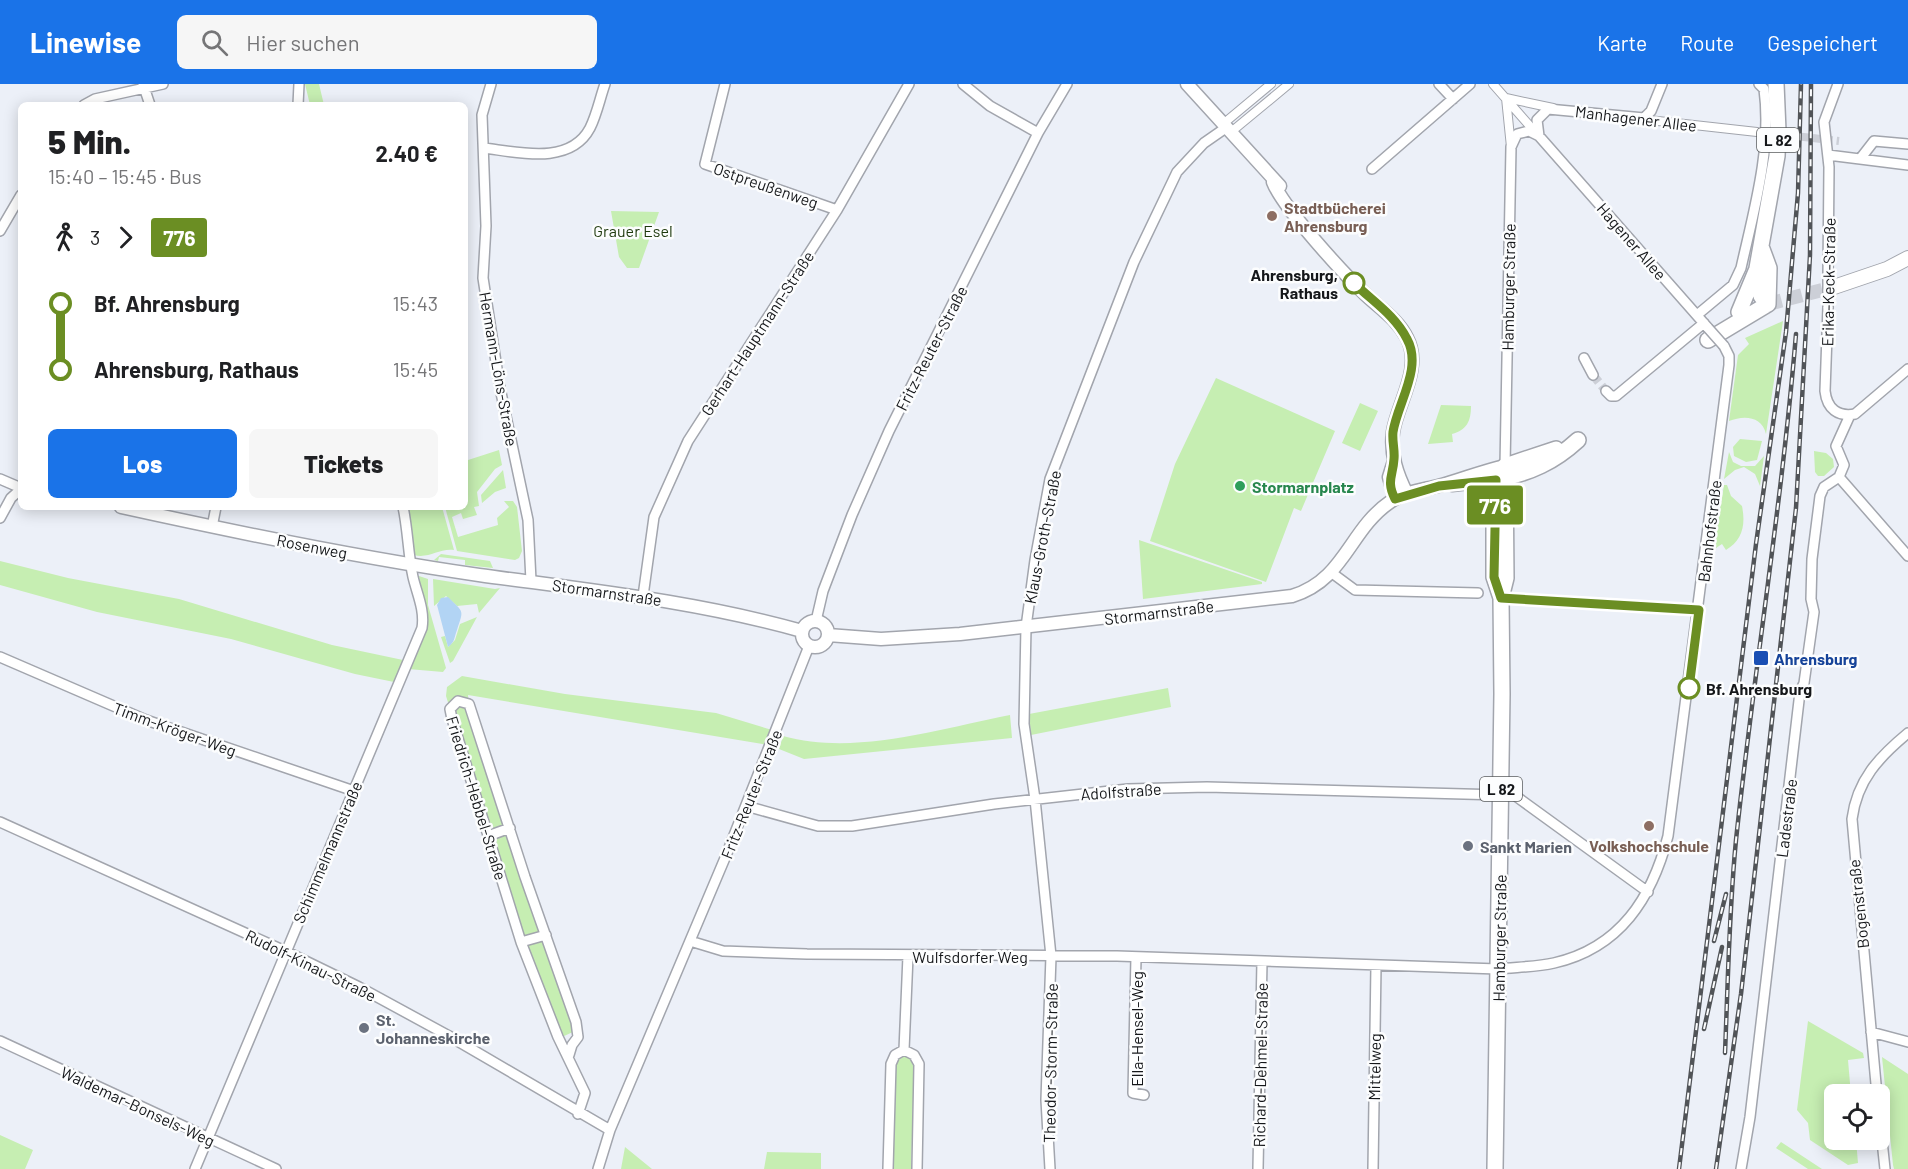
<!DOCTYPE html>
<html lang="de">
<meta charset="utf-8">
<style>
:root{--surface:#fff;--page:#f6f6f6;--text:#202124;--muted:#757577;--accent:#1a73e8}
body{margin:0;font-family:Barlow,sans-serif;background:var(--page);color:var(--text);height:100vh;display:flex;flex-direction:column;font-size:22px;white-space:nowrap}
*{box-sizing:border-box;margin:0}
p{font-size:20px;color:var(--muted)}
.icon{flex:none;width:33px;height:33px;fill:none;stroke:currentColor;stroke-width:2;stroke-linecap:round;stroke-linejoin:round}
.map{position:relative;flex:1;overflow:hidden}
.sheet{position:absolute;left:18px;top:18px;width:450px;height:408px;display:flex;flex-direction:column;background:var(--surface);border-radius:9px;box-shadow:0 3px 15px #0003}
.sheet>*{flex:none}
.badge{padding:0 12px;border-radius:4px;font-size:21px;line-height:39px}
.buttons{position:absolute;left:1824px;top:1000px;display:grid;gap:12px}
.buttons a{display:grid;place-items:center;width:66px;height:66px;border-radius:9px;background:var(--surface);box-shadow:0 3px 15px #0003;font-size:30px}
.map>.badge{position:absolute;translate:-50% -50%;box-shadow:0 0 0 3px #fff}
.legs{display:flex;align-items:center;gap:9px;height:66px;padding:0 30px;font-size:20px}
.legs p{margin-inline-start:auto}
.head{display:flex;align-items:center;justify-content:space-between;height:102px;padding:0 30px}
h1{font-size:33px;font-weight:800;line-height:45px}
.cta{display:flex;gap:12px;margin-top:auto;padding:12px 30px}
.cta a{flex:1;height:69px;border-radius:9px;background:var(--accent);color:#fff;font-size:24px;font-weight:800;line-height:69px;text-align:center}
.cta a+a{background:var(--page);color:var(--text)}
ul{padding:0 30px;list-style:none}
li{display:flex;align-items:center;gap:21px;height:66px;font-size:22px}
li i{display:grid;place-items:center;width:9px;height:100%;margin:0 8px;background:currentColor}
li i::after{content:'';width:15px;height:15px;margin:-8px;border:4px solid;border-radius:50%;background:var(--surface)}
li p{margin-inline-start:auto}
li:first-child i{background:linear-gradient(#0000 50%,currentColor 0)}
li:last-child i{background:linear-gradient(currentColor 50%,#0000 0)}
header{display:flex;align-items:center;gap:36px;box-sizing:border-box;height:84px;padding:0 30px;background:var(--accent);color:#fff}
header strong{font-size:28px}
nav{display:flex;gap:33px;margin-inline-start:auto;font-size:21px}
.search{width:420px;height:54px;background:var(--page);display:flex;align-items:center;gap:15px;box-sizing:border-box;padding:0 21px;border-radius:9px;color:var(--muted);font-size:22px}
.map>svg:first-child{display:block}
.green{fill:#c6eeb2}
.water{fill:#b2d4f4}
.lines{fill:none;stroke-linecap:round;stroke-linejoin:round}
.pedestrian-tunnel{stroke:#cccfd7;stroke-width:8;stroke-dasharray:8 4;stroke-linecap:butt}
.minor-tunnel{stroke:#cccfd7;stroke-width:9;stroke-dasharray:9 4.5;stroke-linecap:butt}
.secondary-tunnel{stroke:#cccfd7;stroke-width:14;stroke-dasharray:14 7;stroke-linecap:butt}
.pedestrian-casing{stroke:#a2a5ad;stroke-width:10}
.minor-casing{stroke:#a2a5ad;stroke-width:12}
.tertiary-casing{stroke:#a2a5ad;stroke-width:15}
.secondary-casing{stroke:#a2a5ad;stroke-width:16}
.primary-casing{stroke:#a2a5ad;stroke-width:18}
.pedestrian{stroke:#fff;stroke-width:8}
.minor{stroke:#fff;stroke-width:9}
.tertiary{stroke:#fff;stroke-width:12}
.secondary{stroke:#fff;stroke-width:14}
.primary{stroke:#fff;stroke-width:15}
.rail-casing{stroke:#515458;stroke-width:4.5}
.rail{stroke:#fcfdfe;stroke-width:2;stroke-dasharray:7;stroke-linecap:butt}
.minor-bridge-casing{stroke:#a2a5ad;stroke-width:12;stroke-linecap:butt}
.minor-bridge{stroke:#fff;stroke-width:9}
.line-1-casing{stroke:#fff;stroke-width:14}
.line-1{stroke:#6b8e23;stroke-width:9}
.education-dot{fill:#8d6e63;stroke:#fcfdfe;stroke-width:2}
.stop-1-dot{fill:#fff;stroke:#6b8e23;stroke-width:3}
.leisure-dot{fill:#2e9e5b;stroke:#fcfdfe;stroke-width:2}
.transit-dot{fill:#1a4fb4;stroke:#fcfdfe;stroke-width:2}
.worship-dot{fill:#6b7280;stroke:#fcfdfe;stroke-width:2}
.labels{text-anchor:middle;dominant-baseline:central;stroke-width:5;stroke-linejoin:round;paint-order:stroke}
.shield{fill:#fcfdfe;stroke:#5a5c5e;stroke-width:1.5}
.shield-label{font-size:15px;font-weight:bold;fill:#15171a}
.street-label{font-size:16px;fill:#15171a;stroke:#fcfdfe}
.education-label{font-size:16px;font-weight:bold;fill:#785e54;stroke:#fcfdfe;text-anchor:start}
.park-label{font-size:16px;fill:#1e390d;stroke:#fcfdfe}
.stop-label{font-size:16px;font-weight:bold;fill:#15171a;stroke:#fcfdfe;text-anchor:end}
.leisure-label{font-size:16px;font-weight:bold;fill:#27864d;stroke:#fcfdfe;text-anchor:start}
.transit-label{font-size:16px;font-weight:bold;fill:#164399;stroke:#fcfdfe;text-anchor:start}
.worship-label{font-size:16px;font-weight:bold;fill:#5b616d;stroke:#fcfdfe;text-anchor:start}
</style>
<header>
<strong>Linewise</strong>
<div class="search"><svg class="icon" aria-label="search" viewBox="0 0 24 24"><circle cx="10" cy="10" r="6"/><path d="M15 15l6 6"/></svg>Hier suchen</div>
<nav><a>Karte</a><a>Route</a><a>Gespeichert</a></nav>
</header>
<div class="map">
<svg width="1908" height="1085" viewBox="0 0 1908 1085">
<rect width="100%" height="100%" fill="#ecf0f8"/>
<path class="green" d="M305 0H319L324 21H310Z
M611 127 659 128 639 184H627L619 173Z
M1783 237 1766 350C1762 332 1744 331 1729 337L1738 271 1749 260 1745 254Z
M1216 294 1335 347 1301 427 1294 424 1266 498 1150 457 1175 380Z
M1360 319 1378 327 1360 367 1342 359Z
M1441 321 1471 322C1471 337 1467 346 1452 350L1453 358 1428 360Z
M1740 355 1762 357 1757 376 1746 378 1734 372 1733 363Z
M499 366 502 381 495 385 477 408 479 422 474 423 477 431 463 435 461 429 452 433 458 453 498 441 497 434 509 423 504 417H513L517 423 522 467 519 474 515 476 457 467 445 423H465V377Z
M1814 367 1826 369 1833 375 1834 383 1824 392H1818L1815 388Z
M1729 368 1733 378 1741 382H1755L1764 372 1760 402 1755 390 1744 383 1735 386 1724 395Z
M503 386 506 404 495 408 482 419 481 411Z
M1724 401H1727L1731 412 1742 422C1746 442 1742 456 1726 466L1722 460 1713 466Z
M407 423H442L454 466C439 464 429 475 414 471Z
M1139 456 1262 498V500L1143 515Z
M441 470 490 477 493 484 465 481V476L439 473 438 477 434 476Z
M0 477 68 494 179 515 332 561 403 576 394 598 355 590 231 555 97 528 0 501Z
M419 492 428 495V521L446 584 443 588 408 585 424 544Z
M433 495 495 505 500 504 479 529 477 520 457 522 446 512 434 522Z
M477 533 453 577 450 579 441 553 445 552 448 563 455 556 460 540Z
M462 592 565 610 716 629 772 646 768 661 468 611 470 631 575 947 562 953 506 803 446 612 447 603Z
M1168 604 1171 623 1031 651 1029 630Z
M1010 631 1012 654 804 675 779 665 783 652C855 672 938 645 1010 631Z
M1808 937 1863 969 1864 974 1848 976 1851 1011H1834V1056H1856L1858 1079 1848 1081 1810 1056 1808 1039 1797 1026Z
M904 972 909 973 914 983 911 1085H892L895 978Z
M1882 973 1908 990V1085H1894L1893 1081Z
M0 1051 33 1066 25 1085H0Z
M1781 1058 1822 1085H1808L1776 1064Z
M625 1063 652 1085H621Z
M767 1068 821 1069V1085H764Z"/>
<path class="water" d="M448 513C464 529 464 525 457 546 454 554 455 558 448 563L437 521 441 514Z"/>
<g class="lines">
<path class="pedestrian-tunnel" d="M1777 50 1839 57"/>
<path class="minor-tunnel" d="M1593 291 1606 307"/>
<path class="secondary-tunnel" d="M1768 220 1834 203"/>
<defs>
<path id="pedestrian" d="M1493 0 1536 49
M1640 35 1757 48
M1223 40 1271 0
M1231 48 1289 0
M1511 63 1506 14 1553 24"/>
<path id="minor" d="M143 0 150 21
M491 0 482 31 486 142 483 194 500 304 528 436 531 497
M725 0 705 80 837 126
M963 0 990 22 1038 49
M1439 0 1453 15
M84 21 95 15 163 0
M298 21 299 0
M1539 52 1537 36 1548 25 1644 34 1651 27 1662 0
M484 64C517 68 570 82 590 44 597 30 600 14 605 0
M1828 71 1908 81
M1860 75 1874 57 1908 60
M1372 85 1470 0
M0 147 21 111
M1828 192 1829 83 1824 38 1838 0
M1828 223 1825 307C1827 325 1838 333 1855 330L1908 285
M1697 231 1733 201 1741 184C1754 126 1772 64 1764 5L1759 0
M1584 274 1593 291
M1606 307 1611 312H1616L1704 239
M1505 382 1511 63 1517 50 1529 47 1539 52 1708 244
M1839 393 1908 472
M1839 393 1844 381 1836 362 1850 331
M0 395 21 404
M0 434 11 414 21 405
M212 443 216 423
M1332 489 1355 506 1478 509
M643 512 654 433 688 357 837 126 909 0
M1501 514 1699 526
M816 537 823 507 852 431 889 347 1038 49 1067 0
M0 573 146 636 354 707
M1517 713 1648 808
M746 722 818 742H852L994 720 1128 705 1207 703 1501 711
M0 738 285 867 359 903 449 952 610 1046
M488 752 510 744
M690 857 723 867 807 870 1117 872 1498 885C1516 883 1536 883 1554 879 1620 864 1652 814 1668 752L1729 281V272L1724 262
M521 858 546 851
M1136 873 1133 1009 1144 1011
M1871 948 1908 958
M0 957 276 1085
M904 966 914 971 919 980 917 1085
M904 966 908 872
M569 971 572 961 578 953 576 938 525 793 469 620 458 617 450 625 452 635 521 858 558 953 585 1009 578 1030
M1877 1011 1852 735C1857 696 1879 673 1908 649
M1880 1038 1885 1085
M195 1085 422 544C425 526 417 510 413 493 408 470 408 446 403 423
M598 1085 610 1046 725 774 809 562
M888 1085 891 980 895 971 904 966
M1050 1085 1046 1016 1051 872 1035 715 1024 640 1026 543 1035 476 1050 395 1134 178 1177 88 1204 59 1227 43
M1258 1085 1262 877
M1373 1085 1376 881
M1741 1085 1750 1033 1800 608 1804 599 1814 528 1811 515 1812 475 1820 412 1824 403 1839 393"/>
<path id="tertiary" d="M1187 0 1280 102
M1273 98C1283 124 1344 190 1366 211 1381 225 1398 236 1407 254 1423 284 1397 320 1393 348 1390 370 1397 390 1407 410
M1394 377 1389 393 1395 415
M1452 401 1496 396
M121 423C239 449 359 474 479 491 588 506 695 517 802 547
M802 550a13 13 0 1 1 26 0a13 13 0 1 1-26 0Z
M828 551 881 555 960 550 1292 512C1345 496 1349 446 1390 418 1404 408 1422 406 1438 402 1461 396 1482 387 1505 382"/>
<path id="secondary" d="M1834 203 1887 185 1908 174"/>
<path id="primary" d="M1768 220 1761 212 1757 184 1777 72 1778 47 1776 0
M1739 228 1756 187
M1708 256 1768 220 1769 184 1762 165
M1505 382 1556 365
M1499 395C1530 389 1554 378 1578 356
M1501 514 1494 493V439L1496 396 1505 382
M1495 1085 1502 610 1501 514 1506 494 1505 382"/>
</defs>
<use href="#pedestrian" class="pedestrian-casing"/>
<use href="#minor" class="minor-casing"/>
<use href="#tertiary" class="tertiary-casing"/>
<use href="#secondary" class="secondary-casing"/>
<use href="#primary" class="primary-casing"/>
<use href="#pedestrian" class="pedestrian"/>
<use href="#minor" class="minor"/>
<use href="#tertiary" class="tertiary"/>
<use href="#secondary" class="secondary"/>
<use href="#primary" class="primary"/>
<defs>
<path id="rail" d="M1714 857 1726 810
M1704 945 1722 863
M1725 969C1728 898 1729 827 1736 756 1754 587 1782 419 1796 250
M1679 1085 1756 460 1786 248 1798 109 1801 0
M1716 1085 1741 910 1796 424 1810 171 1811 0"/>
</defs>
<use href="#rail" class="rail-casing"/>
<use href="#rail" class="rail"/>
<defs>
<path id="minor-bridge" d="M1828 223V192
M1708 244 1724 262"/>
</defs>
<use href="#minor-bridge" class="minor-bridge-casing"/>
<use href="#minor-bridge" class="minor-bridge"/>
</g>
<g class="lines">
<defs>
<path id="line-1" d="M1354 199C1372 217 1395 231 1407 255 1423 284 1397 320 1393 348 1392 358 1395 366 1394 375 1393 392 1386 397 1395 415L1439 402 1496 396 1494 493 1501 514 1699 526 1689 604"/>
</defs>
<use href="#line-1" class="line-1-casing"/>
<use href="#line-1" class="line-1"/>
</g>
<g class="education-dot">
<circle cx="1272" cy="132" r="6"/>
<circle cx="1649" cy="742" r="6"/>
</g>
<g class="stop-1-dot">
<circle cx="1354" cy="199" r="10"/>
<circle cx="1689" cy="604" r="10"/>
</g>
<circle class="leisure-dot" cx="1240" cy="402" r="6"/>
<rect class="transit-dot" x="1753" y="566" width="16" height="16" rx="3"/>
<g class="worship-dot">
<circle cx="1468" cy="762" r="6"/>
<circle cx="364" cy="944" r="6"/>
</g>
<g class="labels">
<g class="shield">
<rect x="1757" y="44" width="42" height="24" rx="4.5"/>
<rect x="1480" y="693" width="42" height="24" rx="4.5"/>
</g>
<g class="shield-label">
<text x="1778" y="56">L 82</text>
<text x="1501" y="705">L 82</text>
</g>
<g class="street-label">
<text transform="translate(1636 34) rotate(7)">Manhagener Allee</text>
<text transform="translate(766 101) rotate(19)">Ostpreußenweg</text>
<text transform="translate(1632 157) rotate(49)">Hagener Allee</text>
<text transform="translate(1828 198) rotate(-89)">Erika-Keck-Straße</text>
<text transform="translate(1508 203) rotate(-89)">Hamburger Straße</text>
<text transform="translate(757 249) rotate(-57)">Gerhart-Hauptmann-Straße</text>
<text transform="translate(931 264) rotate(-63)">Fritz-Reuter-Straße</text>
<text transform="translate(499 285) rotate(80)">Hermann-Löns-Straße</text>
<text transform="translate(1709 447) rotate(-83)">Bahnhofstraße</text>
<text transform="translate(1042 453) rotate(-79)">Klaus-Groth-Straße</text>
<text transform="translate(312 462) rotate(11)">Rosenweg</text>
<text transform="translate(607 508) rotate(8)">Stormarnstraße</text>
<text transform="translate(1159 528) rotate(-7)">Stormarnstraße</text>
<text transform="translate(175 645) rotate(20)">Timm-Kröger-Weg</text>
<text transform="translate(1121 707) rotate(-4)">Adolfstraße</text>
<text transform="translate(751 710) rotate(-68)">Fritz-Reuter-Straße</text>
<text transform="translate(477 714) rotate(73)">Friedrich-Hebbel-Straße</text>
<text transform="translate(1786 734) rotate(-83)">Ladestraße</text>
<text transform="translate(327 768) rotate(-67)">Schimmelmannstraße</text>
<text transform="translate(1858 820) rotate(-96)">Bogenstraße</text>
<text transform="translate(1499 854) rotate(-89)">Hamburger Straße</text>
<text x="970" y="872">Wulfsdorfer Weg</text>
<text transform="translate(311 881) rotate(26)">Rudolf-Kinau-Straße</text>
<text transform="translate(1136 945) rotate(-90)">Ella-Hensel-Weg</text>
<text transform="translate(1050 979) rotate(-89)">Theodor-Storm-Straße</text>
<text transform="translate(1260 981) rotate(-89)">Richard-Dehmel-Straße</text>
<text transform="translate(1374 983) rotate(-89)">Mittelweg</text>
<text transform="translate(138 1022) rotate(25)">Waldemar-Bonsels-Weg</text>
</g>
<g class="education-label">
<text x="1284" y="123">Stadtbücherei<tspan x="1284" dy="18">Ahrensburg</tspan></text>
<text x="1649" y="761" text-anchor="middle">Volkshochschule</text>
</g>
<g class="park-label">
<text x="633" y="146">Grauer Esel</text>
</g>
<g class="stop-label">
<text x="1338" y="190">Ahrensburg,<tspan x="1338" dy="18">Rathaus</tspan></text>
<text x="1706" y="604" text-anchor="start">Bf. Ahrensburg</text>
</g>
<g class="leisure-label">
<text x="1252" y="402">Stormarnplatz</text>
</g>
<g class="transit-label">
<text x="1774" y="574">Ahrensburg</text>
</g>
<g class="worship-label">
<text x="1480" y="762">Sankt Marien</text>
<text x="376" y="935">St.<tspan x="376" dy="18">Johanneskirche</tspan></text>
</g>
</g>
</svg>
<div class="buttons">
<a><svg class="icon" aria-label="locate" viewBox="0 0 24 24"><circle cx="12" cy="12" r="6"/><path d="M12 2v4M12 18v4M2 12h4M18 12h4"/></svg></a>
</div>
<b class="badge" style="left:1495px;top:421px;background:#6b8e23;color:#fff">776</b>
<section class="sheet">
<div class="head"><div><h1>5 Min.</h1><p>15:40 – 15:45 · Bus</p></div><b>2.40 €</b></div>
<div class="legs"><svg class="icon" aria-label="walk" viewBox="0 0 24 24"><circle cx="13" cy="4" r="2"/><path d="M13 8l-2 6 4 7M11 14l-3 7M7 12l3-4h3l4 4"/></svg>3<svg class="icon" aria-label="forward" viewBox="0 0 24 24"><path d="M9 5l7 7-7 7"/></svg><b class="badge" style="background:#6b8e23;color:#fff">776</b></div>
<ul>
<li><i style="color:#6b8e23"></i><b>Bf. Ahrensburg</b><p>15:43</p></li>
<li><i style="color:#6b8e23"></i><b>Ahrensburg, Rathaus</b><p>15:45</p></li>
</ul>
<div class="cta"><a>Los</a><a>Tickets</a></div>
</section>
</div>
